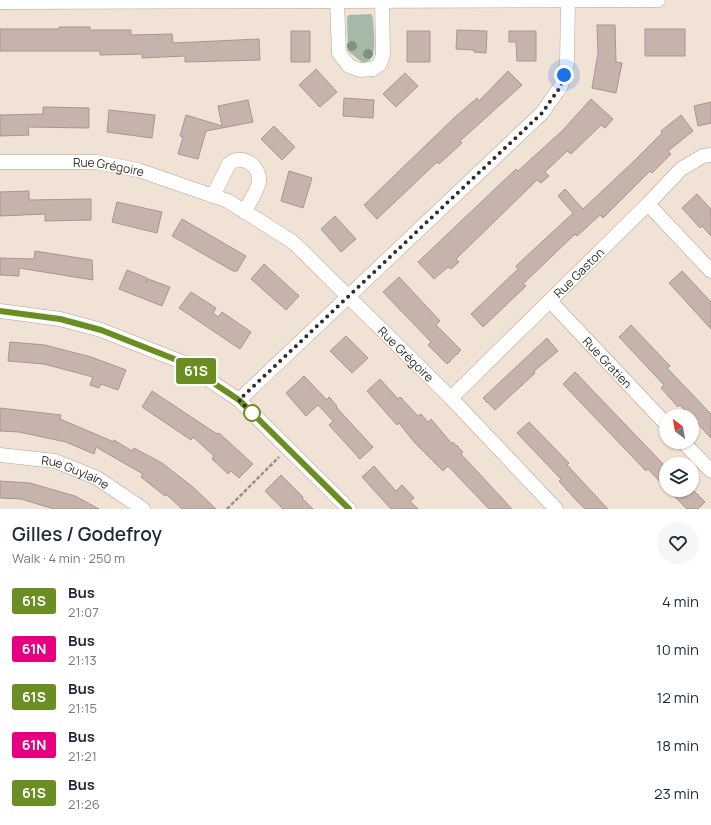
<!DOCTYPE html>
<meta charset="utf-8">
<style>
:root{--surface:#fff;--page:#f6f6f7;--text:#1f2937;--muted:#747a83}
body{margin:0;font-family:Manrope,sans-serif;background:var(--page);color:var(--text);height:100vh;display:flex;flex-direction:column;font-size:15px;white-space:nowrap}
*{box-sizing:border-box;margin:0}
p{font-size:13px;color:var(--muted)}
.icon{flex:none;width:22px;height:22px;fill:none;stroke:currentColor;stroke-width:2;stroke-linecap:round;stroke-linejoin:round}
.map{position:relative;height:509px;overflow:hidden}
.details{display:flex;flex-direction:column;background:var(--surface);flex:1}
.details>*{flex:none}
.badge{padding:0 8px;border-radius:3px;font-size:14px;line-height:26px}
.needle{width:26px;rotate:329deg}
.controls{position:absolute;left:659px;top:409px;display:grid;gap:8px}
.controls a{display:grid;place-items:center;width:40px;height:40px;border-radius:50%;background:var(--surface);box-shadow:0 1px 3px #0004;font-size:20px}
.you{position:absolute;width:20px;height:20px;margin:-10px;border:3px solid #fff;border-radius:50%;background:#1a73e8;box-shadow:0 0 0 6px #1a73e833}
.map>.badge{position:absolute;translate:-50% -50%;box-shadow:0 0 0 2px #fff}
.round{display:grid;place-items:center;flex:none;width:42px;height:42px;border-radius:21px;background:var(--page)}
.headline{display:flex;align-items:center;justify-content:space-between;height:68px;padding:0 12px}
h1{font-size:19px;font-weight:600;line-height:30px}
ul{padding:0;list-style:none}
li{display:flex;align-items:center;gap:12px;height:48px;padding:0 12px}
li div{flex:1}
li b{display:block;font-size:15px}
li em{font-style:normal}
li .badge{min-width:44px;font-weight:700;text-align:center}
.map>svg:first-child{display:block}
.green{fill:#a6b9a9}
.building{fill:#c6b3ac;stroke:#a89690}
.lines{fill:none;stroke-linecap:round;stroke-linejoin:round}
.minor-casing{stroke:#b2a598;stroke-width:15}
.path{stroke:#9c9288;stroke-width:2.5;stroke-dasharray:4 2;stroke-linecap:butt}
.minor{stroke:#fff;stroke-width:14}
.tree{fill:#81927a}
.line-casing{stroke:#fff;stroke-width:9}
.line{stroke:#6b8e23;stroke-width:6}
.walk{stroke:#332e29;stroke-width:4;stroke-dasharray:0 7.2}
.stop-dot{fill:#fff;stroke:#6b8e23;stroke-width:2}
.labels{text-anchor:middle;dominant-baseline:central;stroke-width:3.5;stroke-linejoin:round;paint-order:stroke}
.street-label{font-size:12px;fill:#332e29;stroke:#fef0e2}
</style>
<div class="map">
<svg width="711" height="509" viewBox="0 0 711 509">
<rect width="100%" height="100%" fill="#f0e2d5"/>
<path class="green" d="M371 14 373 18C373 30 380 61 363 63L348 51 347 17 349 15Z"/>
<path class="building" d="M597 25H615L616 62 622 63 616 93 592 88 598 53Z
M59 27H90V30H131V35L172 34 173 43 259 39 260 60 185 62V56L142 58V54L100 55V51H0V29H59Z
M645 29H685V56H645Z
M457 30 487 31 486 53 474 52V50L456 49Z
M291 31H310V62H291Z
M407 31H430V62H407Z
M509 31H536V61H517L516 42H509Z
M316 69 337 92 320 107 299 85Z
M508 71 522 85 460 141 462 143 439 164 437 162 377 219 364 205 454 118 477 98 479 101Z
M405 73 418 86 396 107 383 94Z
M344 98 374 100 373 118 343 116Z
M591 99 613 119 605 128 601 125 571 154 567 151 545 172 549 176 541 183 537 180 456 259 459 262 451 269 448 267 434 279 418 262 516 169 518 171 563 130Z
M248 100 253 122 206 131 198 159 178 154 183 137 180 136 186 115 222 126 218 106Z
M711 102V123L698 126 694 106Z
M43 107 89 108V128L28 127 29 135 0 136V115L43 114Z
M109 110 155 115 152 138 107 132Z
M681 115 693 131 668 151 671 154 652 173 650 171 603 218 600 215 577 236 575 234 523 284 526 286 483 327 471 314 518 269 516 266 573 213 558 196 565 189 583 209 632 163 662 133 661 131Z
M274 126 295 147 282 160 261 139Z
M289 171 312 178 303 208 281 201Z
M29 191V200L91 199V220L45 221V214L0 216V192Z
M697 194 711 209V236L702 226 700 228 682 208Z
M117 202 162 212 157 233 112 222Z
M335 216 356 239 341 252 321 229Z
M182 219 246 256 237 271H233L172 236Z
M35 251 92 260 93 280 19 268V276L0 275V258L34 259Z
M264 264 299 296 286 310 251 279Z
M127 270 147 278 146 283 148 279 170 287 162 306 119 289Z
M682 271 711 302V329L669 283Z
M399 277 440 321 436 325 461 350 447 364 428 345 431 342 383 292Z
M191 292 216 308 213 313 218 317 222 312 251 332 240 349 179 308Z
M631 325 670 366 667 368 711 414V438L692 418V416H690L680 405 678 407 661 388 664 385 619 337Z
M346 336 368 358 352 373 330 351Z
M547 338 558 351 534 371 535 373 495 410 483 398Z
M10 342 45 345 91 357 126 370 118 390 101 384 99 388 90 385 93 377 44 364 8 361Z
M575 372 666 467V488L648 469 646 471 563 384Z
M304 376 327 400 329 397 337 406 336 407 373 447 360 459 329 425 333 421 318 405 306 416 286 393Z
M380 379 398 399 400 397 418 416 421 414 428 422 431 419 452 444 453 442 463 452 461 454 512 509H489L448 466 443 471 415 443 399 423 397 425 367 391Z
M152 391 217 434 219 433 253 464 239 478 231 471 228 474 212 459 214 456 193 437 191 440 142 407Z
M0 408 61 415 60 419 114 442V440L132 451 134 448 162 463 194 488 216 509H182L166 494 165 496 141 477 143 474 96 447 94 454 66 442 19 432 0 431Z
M529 422 569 463 567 465 608 509H585L576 500 559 481 561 479 517 433Z
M374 466 396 491 402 485 414 498 410 501 418 509H391L362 477Z
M281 475 303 497 302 498 313 509H283L265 491Z
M0 481 30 483 75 496 99 509H54L21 499 0 498Z
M692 489 705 502 698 509H687L668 490Z"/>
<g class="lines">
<defs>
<g id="minor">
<path d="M337 1 339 53 349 66 360 70 373 69 380 64 383 55 382 1"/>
<path d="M0 2 658 0"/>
<path id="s1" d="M0 162H96L138 170 228 201 293 242 451 398 556 509"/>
<path d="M213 196 229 164C241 153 260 165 259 181 258 191 249 203 244 212"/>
<path d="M648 204 711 271"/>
<path id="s2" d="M550 301 666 424"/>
<path d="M0 311 60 319 101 330 182 362 239 400 349 509"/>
<path id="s3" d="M451 398 648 204 681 169 703 156 711 155"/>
<path d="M239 400 542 113 561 86 567 64 568 1"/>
<path d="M683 442 711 471"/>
<path id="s4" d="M0 455 55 461 97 478 143 509"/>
</g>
</defs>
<use href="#minor" class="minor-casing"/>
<path class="path" d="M227 509 279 457"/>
<use href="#minor" class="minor"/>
</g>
<g class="tree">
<circle cx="352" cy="46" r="5"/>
<circle cx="368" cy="54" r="5"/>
</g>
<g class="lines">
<defs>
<path id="line" d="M0 311 60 319 101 330 182 362 239 400 349 509"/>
</defs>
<use href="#line" class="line-casing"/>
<use href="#line" class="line"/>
<path class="walk" d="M252 413 256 417 239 400 542 113 561 86 564 75"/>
</g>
<circle class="stop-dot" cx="252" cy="413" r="8"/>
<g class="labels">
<g class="street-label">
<text stroke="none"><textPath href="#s1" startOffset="109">Rue Grégoire</textPath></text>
<text stroke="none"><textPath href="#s3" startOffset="179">Rue Gaston</textPath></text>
<text stroke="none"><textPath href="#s1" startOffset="470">Rue Grégoire</textPath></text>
<text stroke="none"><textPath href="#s2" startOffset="84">Rue Gratien</textPath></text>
<text stroke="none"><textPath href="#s4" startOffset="78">Rue Guylaine</textPath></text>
</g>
</g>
</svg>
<div class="controls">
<a><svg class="needle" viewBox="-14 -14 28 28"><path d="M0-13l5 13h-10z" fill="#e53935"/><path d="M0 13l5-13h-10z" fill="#747a83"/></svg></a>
<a><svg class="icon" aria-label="layers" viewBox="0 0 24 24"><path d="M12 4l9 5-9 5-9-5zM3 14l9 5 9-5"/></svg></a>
</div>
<div class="you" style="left:564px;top:75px"></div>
<b class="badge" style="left:196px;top:371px;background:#6b8e23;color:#fff">61S</b>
</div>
<section class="details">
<div class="headline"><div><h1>Gilles / Godefroy</h1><p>Walk · 4 min · 250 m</p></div><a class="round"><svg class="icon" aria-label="heart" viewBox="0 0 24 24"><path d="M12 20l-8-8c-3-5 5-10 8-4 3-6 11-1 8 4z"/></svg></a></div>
<ul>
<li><span class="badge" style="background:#6b8e23;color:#fff">61S</span><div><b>Bus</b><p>21:07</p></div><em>4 min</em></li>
<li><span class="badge" style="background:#e6007e;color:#fff">61N</span><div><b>Bus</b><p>21:13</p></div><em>10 min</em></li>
<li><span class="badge" style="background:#6b8e23;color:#fff">61S</span><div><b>Bus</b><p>21:15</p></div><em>12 min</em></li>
<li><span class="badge" style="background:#e6007e;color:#fff">61N</span><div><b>Bus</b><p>21:21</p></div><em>18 min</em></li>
<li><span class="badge" style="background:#6b8e23;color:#fff">61S</span><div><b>Bus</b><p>21:26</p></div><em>23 min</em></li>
</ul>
</section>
